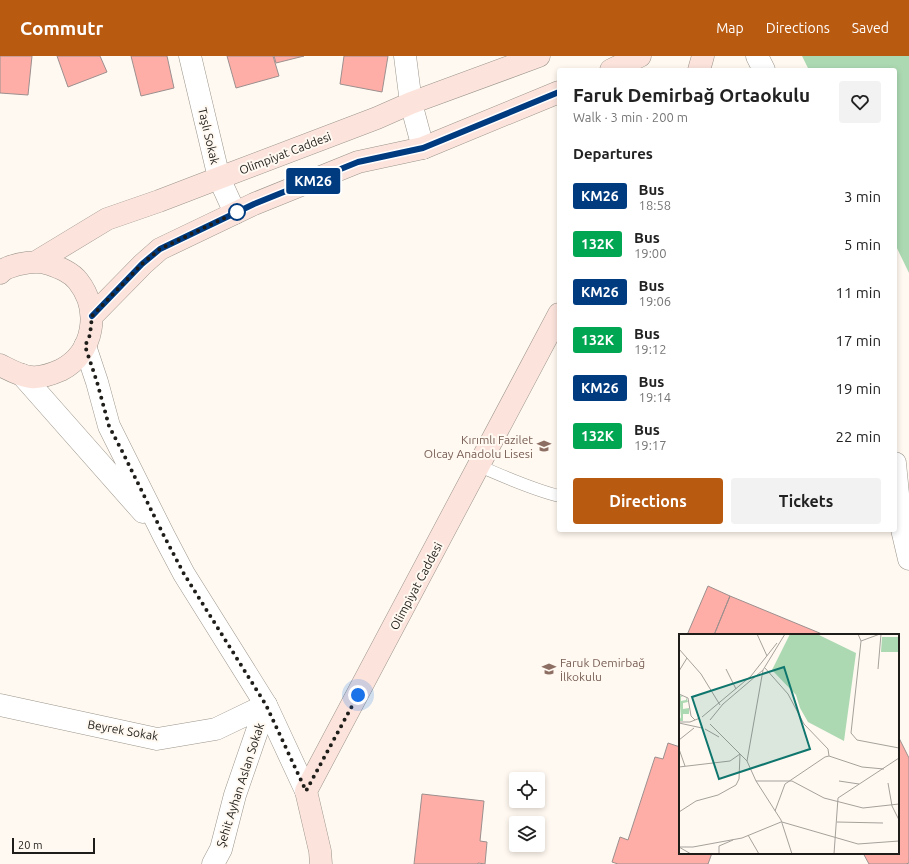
<!DOCTYPE html>
<meta charset="utf-8">
<style>
:root{--surface:#fff;--page:#f2f2f2;--text:#222;--muted:#767676;--accent:#b95a11}
body{margin:0;font-family:Ubuntu,sans-serif;background:var(--page);color:var(--text);height:100vh;display:flex;flex-direction:column;font-size:15px;white-space:nowrap}
*{box-sizing:border-box;margin:0}
p{font-size:13px;color:var(--muted)}
.icon{flex:none;width:22px;height:22px;fill:none;stroke:currentColor;stroke-width:2;stroke-linecap:round;stroke-linejoin:round}
.map{position:relative;flex:1;overflow:hidden}
.sheet{position:absolute;left:557px;top:12px;width:340px;height:464px;display:flex;flex-direction:column;background:var(--surface);border-radius:4px;box-shadow:0 2px 6px #0003}
.sheet>*{flex:none}
.badge{padding:0 8px;border-radius:3px;font-size:14px;line-height:26px}
.tools{position:absolute;left:509px;top:716px;display:grid;gap:8px}
.tools a{display:grid;place-items:center;width:36px;height:36px;border-radius:4px;background:var(--surface);box-shadow:0 2px 6px #0003;font-size:20px}
.scale{position:absolute;left:12px;bottom:10px;width:83px;box-sizing:border-box;padding-left:4px;border:2px solid #1f1d19;border-top:0;font-size:11px;line-height:14px;white-space:nowrap;color:#1f1d19;-webkit-text-stroke:3px #fff9f1;paint-order:stroke}
.you{position:absolute;width:20px;height:20px;margin:-10px;border:3px solid #fff;border-radius:50%;background:#1a73e8;box-shadow:0 0 0 6px #1a73e833}
.map>.badge{position:absolute;translate:-50% -50%;box-shadow:0 0 0 2px #fff}
h2{padding:0 16px;font-size:15px;line-height:36px}
.round{display:grid;place-items:center;flex:none;width:42px;height:42px;border-radius:4px;background:var(--page)}
.summary{display:flex;align-items:center;justify-content:space-between;height:68px;padding:0 16px}
h1{font-size:19px;font-weight:600;line-height:30px}
.action{display:flex;gap:8px;margin-top:auto;padding:8px 16px}
.action a{flex:1;height:46px;border-radius:4px;background:var(--accent);color:#fff;font-size:16px;font-weight:600;line-height:46px;text-align:center}
.action a+a{background:var(--page);color:var(--text)}
ul{padding:0;list-style:none}
li{display:flex;align-items:center;gap:12px;height:48px;padding:0 16px}
li div{flex:1}
li b{display:block;font-size:15px}
li em{font-style:normal}
li .badge{min-width:44px;font-weight:700;text-align:center}
header{display:flex;align-items:center;gap:24px;box-sizing:border-box;height:56px;padding:0 20px;background:var(--accent);color:#fff}
header strong{font-size:19px}
nav{display:flex;gap:22px;margin-inline-start:auto;font-size:14px}
.map>svg:first-child{display:block}
.green{fill:#acd9b2}
.building{fill:#feaea7;stroke:#9c8f8e}
.lines{fill:none;stroke-linecap:round;stroke-linejoin:round}
.service-casing{stroke:#9b958b;stroke-width:13}
.minor-casing{stroke:#9b958b;stroke-width:23}
.tertiary-casing{stroke:#9b958b;stroke-width:23}
.secondary-casing{stroke:#9b958b;stroke-width:23}
.service{stroke:#fff;stroke-width:12}
.minor{stroke:#fff;stroke-width:22}
.tertiary{stroke:#fff;stroke-width:22}
.secondary{stroke:#fce4dd;stroke-width:22}
.line-casing{stroke:#fff;stroke-width:9}
.line{stroke:#003b80;stroke-width:6}
.walk{stroke:#1f1d19;stroke-width:4;stroke-dasharray:0 7.2}
.stop-dot{fill:#fff;stroke:#003b80;stroke-width:2}
.labels{text-anchor:middle;dominant-baseline:central;stroke-width:4;stroke-linejoin:round;paint-order:stroke}
.street-label{font-size:12px;fill:#1f1d19;stroke:#fff9f1}
.education-label{font-size:12px;fill:#785e54;stroke:#fff9f1;text-anchor:end}
.inset-road{fill:none;stroke:#a5a19b;stroke-width:1}
.view{fill:#0f766e;fill-opacity:0.15;stroke:#0f766e;stroke-width:2}
.inset-edge{fill:none;stroke:#1f1d19;stroke-width:2}
</style>
<header>
<strong>Commutr</strong>
<nav><a>Map</a><a>Directions</a><a>Saved</a></nav>
</header>
<div class="map">
<svg width="909" height="808" viewBox="0 0 909 808">
<rect width="100%" height="100%" fill="#fff9f1"/>
<path class="green" d="M802 0H909V217L895 188V14H809Z"/>
<path class="building" d="M0 0H32L28 39 0 37Z
M57 0H100L107 16 68 31Z
M131 0H167L174 32 141 40Z
M227 0H273L279 20 236 32Z
M274 0H304L276 7Z
M344 0H388L382 36 340 28Z
M708 530 730 540 714 579H687Z
M730 540 822 578 821 579H714Z
M898 680 909 702V807L906 808H869L863 797H898Z
M668 687 680 691V797H712L708 808H618L612 806 620 781 628 784 655 701 663 703Z
M422 738 484 745 480 785 487 786 485 808 478 807V808H414Z"/>
<g class="lines">
<defs>
<path id="service" d="M479 410C505 421 531 433 559 440"/>
<path id="minor" d="M190 0 219 122 235 157
M405 0 411 47 423 92
M757 0 764 14
M895 407 901 469 909 503
M0 649 157 683 216 673 266 649
M213 808 221 793 235 739 266 649"/>
<path id="tertiary" d="M85 290 97 326 109 370 164 480 184 518 266 649 306 735
M22 319 143 456"/>
<path id="secondary" d="M611 14 640 0
M699 14 703 0
M36 206 107 163 159 145 219 122 377 62 411 47 539 0
M0 217C2 215 5 213 7 212 19 207 37 204 49 208 60 212 71 216 78 225 101 254 94 297 61 314 52 318 41 322 31 321 20 320 10 314 0 309
M92 260 143 208 160 193 254 148 358 106 423 92 559 36
M321 808 320 795 306 735 559 258"/>
</defs>
<use href="#service" class="service-casing"/>
<use href="#minor" class="minor-casing"/>
<use href="#tertiary" class="tertiary-casing"/>
<use href="#secondary" class="secondary-casing"/>
<use href="#service" class="service"/>
<use href="#minor" class="minor"/>
<use href="#tertiary" class="tertiary"/>
<use href="#secondary" class="secondary"/>
</g>
<g class="lines">
<defs>
<path id="line" d="M92 260 142 208 160 193 254 148 358 106 423 92 559 36"/>
</defs>
<use href="#line" class="line-casing"/>
<use href="#line" class="line"/>
<path class="walk" d="M237 156 160 193 142 208 92 260 90 279 85 290 97 326 109 370 123 397 164 480 184 518 266 649 306 735 358 639"/>
</g>
<defs>
<symbol id="school-bare" viewBox="-9 -9 18 18"><path d="M0-5L7-2L0 1L-7-2ZM-4 1L0 2.5L4 1V4Q0 6-4 4Z" fill="#8d6e63" stroke="#fff9f1" stroke-width="2.5" paint-order="stroke"/></symbol>
</defs>
<g fill-rule="evenodd">
<use href="#school-bare" x="534" y="380" width="20" height="20"/>
<use href="#school-bare" x="539" y="603" width="20" height="20"/>
</g>
<circle class="stop-dot" cx="237" cy="156" r="8"/>
<g class="labels">
<g class="street-label">
<text transform="translate(209 80) rotate(77)">Taşlı Sokak</text>
<text transform="translate(285 97) rotate(-21)">Olimpiyat Caddesi</text>
<text transform="translate(416 530) rotate(-62)">Olimpiyat Caddesi</text>
<text transform="translate(123 674) rotate(10)">Beyrek Sokak</text>
<text transform="translate(240 729) rotate(-72)">Şehit Ayhan Aslan Sokak</text>
</g>
<g class="education-label">
<text x="533" y="383">Kırımlı Fazilet<tspan x="533" dy="14">Olcay Anadolu Lisesi</tspan></text>
<text x="560" y="606" text-anchor="start">Faruk Demirbağ<tspan x="560" dy="14">İlkokulu</tspan></text>
</g>
</g>
<g transform="translate(679 578)">
<rect width="220" height="220" fill="#fff9f1"/>
<path d="M111 0H138L177 19 165 107 129 88 121 74 117 61 93 36ZM203 3H220V18H202ZM0 61 4 62 2 63V67L7 66V63L9 68 4 69V75L10 74V80H4V87H0L2 83Z" fill="#acd9b2"/>
<path class="inset-road" d="M78 0 88 22M179 0 182 7 172 99 178 106 220 114M182 7 201 0M0 15 22 40 41 71M86 34 109 60 125 90 149 115 150 122M47 35 57 55M199 35 202 0M84 36 68 127 77 147 102 186 113 220M0 37 8 24M0 60 9 64 12 82 16 86M23 83 72 42 98 9M31 86 44 70 84 36 106 0M1 88H11L21 84M0 89 23 94M31 90 68 127M26 95 40 103M0 106 15 94M0 115 6 132M0 133 51 127 61 120M77 147H113L145 164 184 174 220 170M160 147 180 150M209 149 213 172 220 186M96 177 106 150 146 123 150 122 183 133 205 135M0 178 17 167 39 161 57 151 60 145 61 120M103 188 179 210 220 207M158 188 204 189M69 201 80 220M0 213H14L63 204 102 188M0 213 12 220M40 220V212L54 206M155 220 159 164 220 124"/>
<path class="view" d="M105 33 131 115 40 145 13 63Z"/>
<rect width="220" height="220" class="inset-edge"/>
</g>
</svg>
<div class="tools">
<a><svg class="icon" aria-label="locate" viewBox="0 0 24 24"><circle cx="12" cy="12" r="6"/><path d="M12 2v4M12 18v4M2 12h4M18 12h4"/></svg></a>
<a><svg class="icon" aria-label="layers" viewBox="0 0 24 24"><path d="M12 4l9 5-9 5-9-5zM3 14l9 5 9-5"/></svg></a>
</div>
<div class="scale">20 m</div>
<div class="you" style="left:358px;top:639px"></div>
<b class="badge" style="left:313px;top:125px;background:#003b80;color:#fff">KM26</b>
<section class="sheet">
<div class="summary"><div><h1>Faruk Demirbağ Ortaokulu</h1><p>Walk · 3 min · 200 m</p></div><a class="round"><svg class="icon" aria-label="heart" viewBox="0 0 24 24"><path d="M12 20l-8-8c-3-5 5-10 8-4 3-6 11-1 8 4z"/></svg></a></div>
<h2>Departures</h2>
<ul>
<li><span class="badge" style="background:#003b80;color:#fff">KM26</span><div><b>Bus</b><p>18:58</p></div><em>3 min</em></li>
<li><span class="badge" style="background:#00a651;color:#fff">132K</span><div><b>Bus</b><p>19:00</p></div><em>5 min</em></li>
<li><span class="badge" style="background:#003b80;color:#fff">KM26</span><div><b>Bus</b><p>19:06</p></div><em>11 min</em></li>
<li><span class="badge" style="background:#00a651;color:#fff">132K</span><div><b>Bus</b><p>19:12</p></div><em>17 min</em></li>
<li><span class="badge" style="background:#003b80;color:#fff">KM26</span><div><b>Bus</b><p>19:14</p></div><em>19 min</em></li>
<li><span class="badge" style="background:#00a651;color:#fff">132K</span><div><b>Bus</b><p>19:17</p></div><em>22 min</em></li>
</ul>
<div class="action"><a>Directions</a><a>Tickets</a></div>
</section>
</div>
